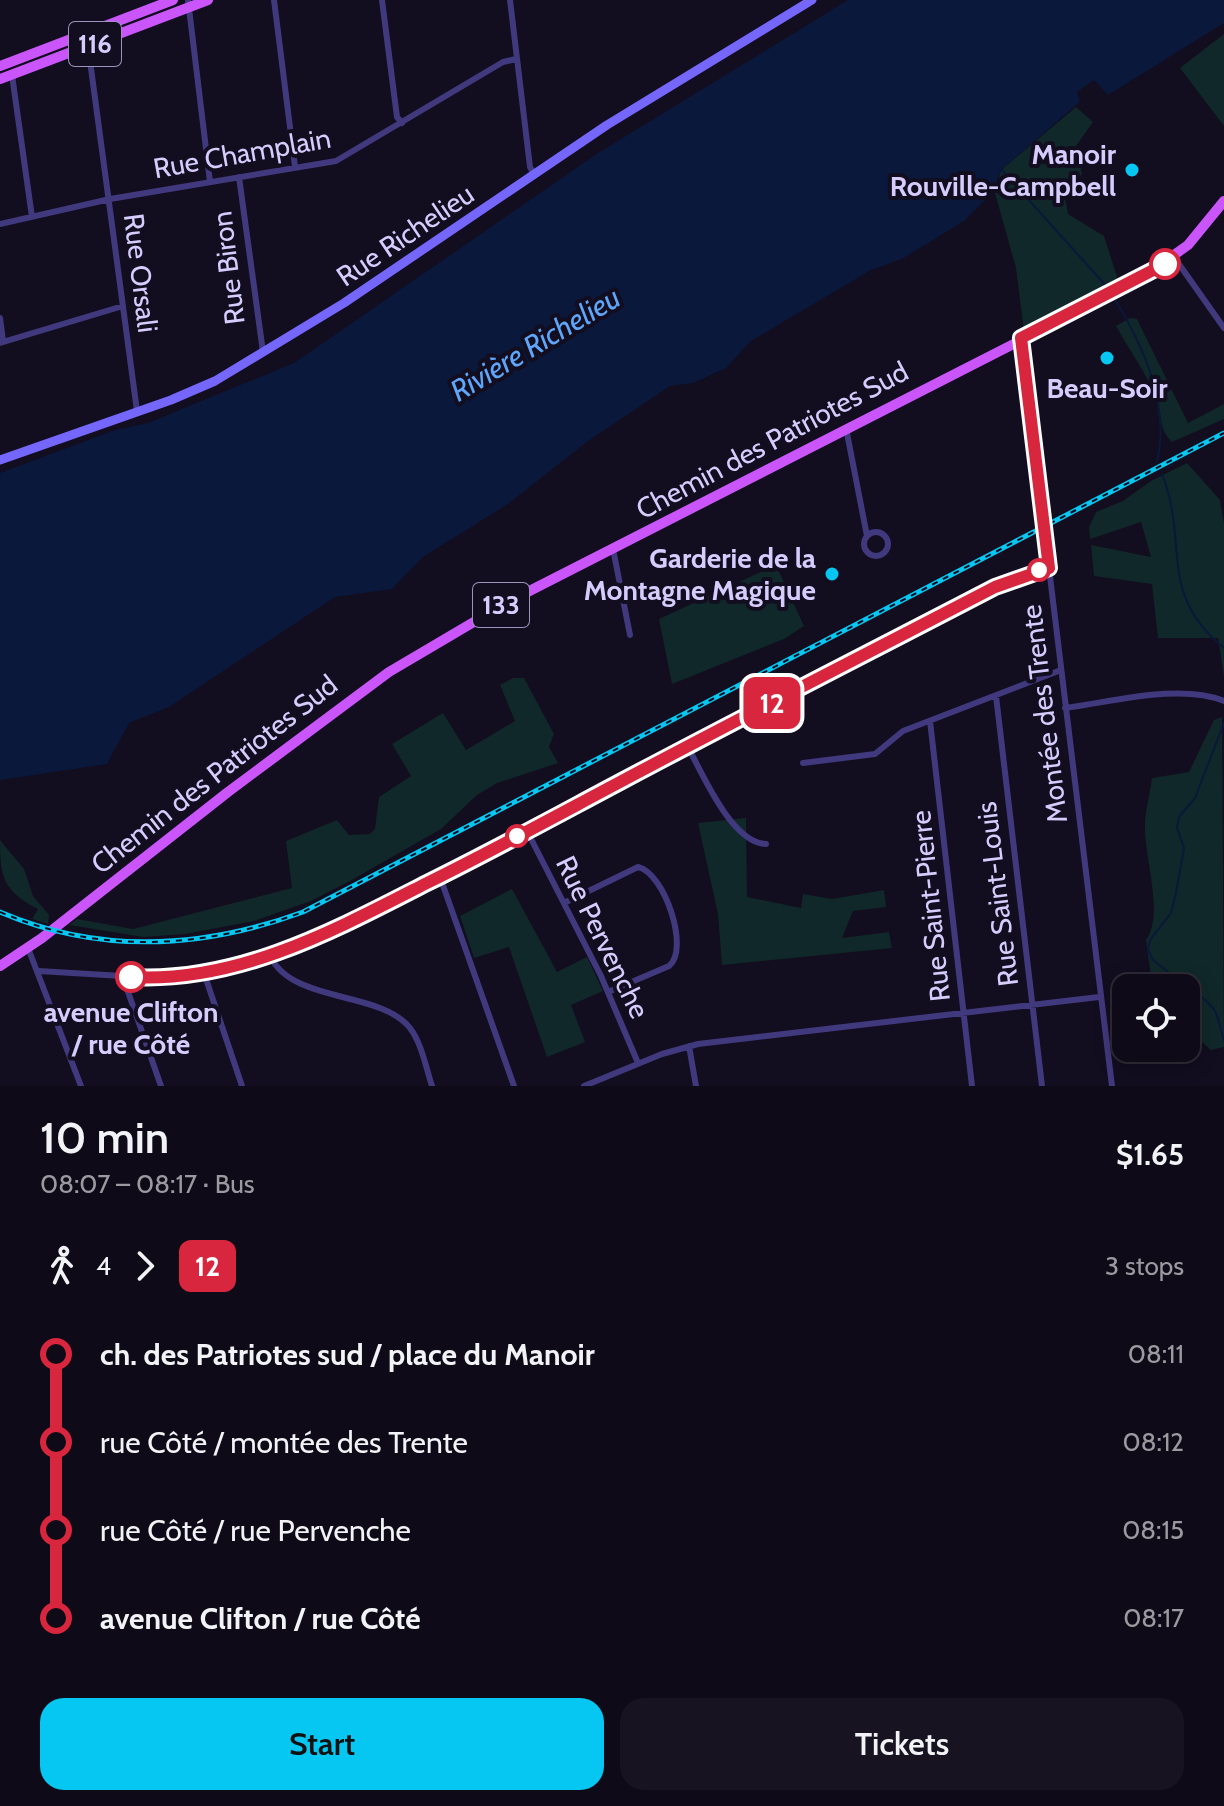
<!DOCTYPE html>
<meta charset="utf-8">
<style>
:root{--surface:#0e0a17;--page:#171320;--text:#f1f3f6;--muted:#9b9aa1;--line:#2e2b36;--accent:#05c7f1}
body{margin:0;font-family:Cabin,sans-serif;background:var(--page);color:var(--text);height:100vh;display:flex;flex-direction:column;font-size:30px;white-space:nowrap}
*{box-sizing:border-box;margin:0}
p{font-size:26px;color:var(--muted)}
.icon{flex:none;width:44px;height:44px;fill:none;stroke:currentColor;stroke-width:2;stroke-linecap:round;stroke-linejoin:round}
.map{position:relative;height:1086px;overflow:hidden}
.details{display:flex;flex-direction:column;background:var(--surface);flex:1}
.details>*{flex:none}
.badge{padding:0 16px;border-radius:12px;font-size:28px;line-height:52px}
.tools{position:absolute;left:1112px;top:974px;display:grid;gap:16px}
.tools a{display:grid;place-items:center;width:88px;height:88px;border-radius:16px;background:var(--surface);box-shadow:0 4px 20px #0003,0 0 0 2px var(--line);font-size:40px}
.map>.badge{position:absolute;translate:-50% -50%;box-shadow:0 0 0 4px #fff}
.legs{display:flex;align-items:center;gap:12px;height:88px;padding:0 40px;font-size:26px}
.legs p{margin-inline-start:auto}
.headline{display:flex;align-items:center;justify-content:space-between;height:136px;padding:0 40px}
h1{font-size:44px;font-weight:600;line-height:60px}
.button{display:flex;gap:16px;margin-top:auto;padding:16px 40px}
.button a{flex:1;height:92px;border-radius:24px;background:var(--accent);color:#111;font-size:32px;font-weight:600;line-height:92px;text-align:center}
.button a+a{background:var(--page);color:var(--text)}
ul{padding:0 40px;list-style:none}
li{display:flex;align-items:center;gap:28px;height:88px;font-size:30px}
li i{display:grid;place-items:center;width:12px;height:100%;margin:0 10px;background:currentColor}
li i::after{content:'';width:20px;height:20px;margin:-10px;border:6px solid;border-radius:50%;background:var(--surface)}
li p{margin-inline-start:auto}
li:first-child i{background:linear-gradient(#0000 50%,currentColor 0)}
li:last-child i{background:linear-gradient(currentColor 50%,#0000 0)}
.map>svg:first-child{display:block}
.green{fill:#102829}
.water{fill:#0a183b}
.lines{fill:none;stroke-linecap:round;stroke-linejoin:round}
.stream{stroke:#0a183b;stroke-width:2}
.minor{stroke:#41397d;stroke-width:6}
.secondary{stroke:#7566fc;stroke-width:9}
.primary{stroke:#ca56fb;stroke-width:10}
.rail-casing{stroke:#05c7f1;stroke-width:5}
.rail{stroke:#120d1f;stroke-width:2;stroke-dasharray:6;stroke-linecap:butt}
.line-1-casing{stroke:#fff;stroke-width:18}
.line-1{stroke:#d7263d;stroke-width:12}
.poi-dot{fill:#05c7f1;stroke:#120d1f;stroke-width:3}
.stop-1-dot{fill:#fff;stroke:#d7263d;stroke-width:4}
.labels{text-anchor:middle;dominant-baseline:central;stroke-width:8;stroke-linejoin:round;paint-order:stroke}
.shield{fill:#120d1f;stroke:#9b93bb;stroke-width:2}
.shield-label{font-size:26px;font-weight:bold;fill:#d6cdfe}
.street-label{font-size:28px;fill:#d6cdfe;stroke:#120d1f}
.poi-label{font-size:28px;font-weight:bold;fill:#d6cdfe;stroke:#120d1f;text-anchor:end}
.stop-label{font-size:28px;font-weight:bold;fill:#d6cdfe;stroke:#120d1f}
.water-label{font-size:30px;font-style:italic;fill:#5da6fb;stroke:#120d1f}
</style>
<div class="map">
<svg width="1224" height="1086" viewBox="0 0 1224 1086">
<rect width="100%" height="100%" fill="#120d1f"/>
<path class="green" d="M1224 34V126L1180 68Z
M1076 107 1093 122 1076 146 1082 174 1065 197 1068 214 1104 236 1119 283 1024 331 1016 268 995 193 1001 170Z
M1130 318 1137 319 1188 423 1224 404V419L1172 442C1158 428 1163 417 1157 401 1148 375 1129 350 1116 326Z
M1187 463 1220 500 1224 524V677L1218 638H1158L1152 584 1094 576 1091 545 1151 557 1141 522 1090 539 1089 527 1096 512 1123 501 1151 481Z
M776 565 804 626 784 639 672 684 659 619Z
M513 678H524L554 734 549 747 558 763 497 783 477 795 441 829 350 881 311 901 254 921 185 934 143 937 69 925 77 919 133 929 292 888 286 841 337 820 349 835 370 834 375 829 379 797 411 776 392 744 443 713 466 750 515 721 500 685Z
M1222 717 1224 1047 1211 1050 1186 1028V988H1158L1151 977 1146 940C1165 915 1143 855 1145 822 1146 808 1150 793 1152 778L1189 772 1214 720Z
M746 818 747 897 801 908 803 894 832 899 884 890 886 907 853 911 842 938 889 932 892 948 722 965 718 914 698 823Z
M0 840 24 869 33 896 49 915 48 924 32 919 38 909C3 891 0 877 0 840Z
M512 889 557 972 587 957 603 991 571 1005 585 1042 547 1057 509 947 474 958 460 916Z"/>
<path class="water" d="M848 0H1224V23L1108 95 1094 80 1077 92 1080 102 1001 170 993 192 964 221 902 259 871 270 751 341 726 368 693 383 670 386 588 441 508 504 423 557 392 589 335 597 169 707 129 723 107 764 0 780V473L115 430 148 423 294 363 598 153Z"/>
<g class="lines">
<path class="stream" d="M1000 168 1108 288
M1114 298C1144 347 1170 404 1157 462
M1162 474C1190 545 1156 592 1224 648
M1168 988 1172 975 1153 960 1148 950 1150 940 1171 913 1176 893 1184 848 1177 828 1179 817 1195 798 1224 723
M1186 1003 1199 995C1220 1011 1217 1017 1224 1041"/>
<path class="minor" d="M188 0 210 182
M274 0 295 167
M382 0 397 117 402 123
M510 0 530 167 534 174
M88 46 137 411
M12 75 32 217
M239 177 263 352
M0 224 110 199 336 161 503 62 516 59
M1174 257 1224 328
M0 318 3 341
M1021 338 1112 1086
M0 343 123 306
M846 428 867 536
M864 544a12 12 0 1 1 24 0a12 12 0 1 1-24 0Z
M613 549 630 635
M996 696 1042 1086
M1065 708C1112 702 1180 683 1224 701
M930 721 972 1086
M688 747C703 775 732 843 766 844
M803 763 875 754 903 731 1061 670
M527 831 601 976 638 1063
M440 877 514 1086
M564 903 638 867C665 873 690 950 669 966L608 992
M28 948 81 1086
M270 956C293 1004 380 990 410 1028 422 1044 426 1068 432 1086
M39 971 155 978 204 973 270 956 440 877 995 587 1049 568
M204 973 242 1086
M126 977 127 989 161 1086
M689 1046 696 1086
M584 1086 662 1054 698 1044 1099 997"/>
<path class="secondary" d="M0 460 171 400 215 381 344 303 607 125 812 0"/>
<path class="primary" d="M0 66 173 0
M0 79 208 0
M0 966 42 938 228 792 389 672 506 603 1139 280 1188 245 1224 201"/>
<defs>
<path id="rail" d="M0 912C101 955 202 949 303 912L1224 433"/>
</defs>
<use href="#rail" class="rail-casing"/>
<use href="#rail" class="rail"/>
</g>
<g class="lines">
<defs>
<path id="line-1" d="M131 977C238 983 335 930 427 883 492 851 556 816 620 782 744 716 870 652 995 587L1049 568 1021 338 1165 264"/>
</defs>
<use href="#line-1" class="line-1-casing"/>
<use href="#line-1" class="line-1"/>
</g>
<g class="poi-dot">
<circle cx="1132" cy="170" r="8"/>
<circle cx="1107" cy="358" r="8"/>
<circle cx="832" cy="574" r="8"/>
</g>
<g class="stop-1-dot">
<circle cx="1165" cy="264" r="14"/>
<circle cx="1039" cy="570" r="10"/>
<circle cx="517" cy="836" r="10"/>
<circle cx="131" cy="977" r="14"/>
</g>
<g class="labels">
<g class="shield">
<rect x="69" y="22" width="52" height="44" rx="6"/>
<rect x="473" y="583" width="56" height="44" rx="6"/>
</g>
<g class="shield-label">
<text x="95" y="44">116</text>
<text x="501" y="605">133</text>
</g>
<g class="street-label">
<text transform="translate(242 153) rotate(-10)">Rue Champlain</text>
<text transform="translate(405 235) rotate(-34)">Rue Richelieu</text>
<text transform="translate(228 268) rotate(-97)">Rue Biron</text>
<text transform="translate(141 273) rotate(83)">Rue Orsali</text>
<text transform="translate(772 440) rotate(-28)">Chemin des Patriotes Sud</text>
<text transform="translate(1044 714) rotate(-97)">Montée des Trente</text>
<text transform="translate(214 774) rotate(-38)">Chemin des Patriotes Sud</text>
<text transform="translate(997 894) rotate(-97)">Rue Saint-Louis</text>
<text transform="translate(930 906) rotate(-96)">Rue Saint-Pierre</text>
<text transform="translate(603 937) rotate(64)">Rue Pervenche</text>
</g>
<g class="poi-label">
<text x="1116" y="154">Manoir<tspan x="1116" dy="32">Rouville-Campbell</tspan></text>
<text x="1107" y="388" text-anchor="middle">Beau-Soir</text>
<text x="816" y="558">Garderie de la<tspan x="816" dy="32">Montagne Magique</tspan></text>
</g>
<g class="stop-label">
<text x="131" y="1012">avenue Clifton<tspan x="131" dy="32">/ rue Côté</tspan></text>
</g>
<g class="water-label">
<text transform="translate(535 344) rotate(-31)">Rivière Richelieu</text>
</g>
</g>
</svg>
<div class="tools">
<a><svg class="icon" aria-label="locate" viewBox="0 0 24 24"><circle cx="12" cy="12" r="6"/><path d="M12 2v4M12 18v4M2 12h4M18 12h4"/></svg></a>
</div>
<b class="badge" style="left:772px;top:703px;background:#d7263d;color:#fff">12</b>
</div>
<section class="details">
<div class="headline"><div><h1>10 min</h1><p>08:07 – 08:17 · Bus</p></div><b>$1.65</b></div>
<div class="legs"><svg class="icon" aria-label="walk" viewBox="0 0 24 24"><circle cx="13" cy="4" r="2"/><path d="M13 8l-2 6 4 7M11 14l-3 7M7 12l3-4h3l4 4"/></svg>4<svg class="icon" aria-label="forward" viewBox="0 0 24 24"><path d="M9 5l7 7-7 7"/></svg><b class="badge" style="background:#d7263d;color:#fff">12</b><p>3 stops</p></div>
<ul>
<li><i style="color:#d7263d"></i><b>ch. des Patriotes sud / place du Manoir</b><p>08:11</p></li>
<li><i style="color:#d7263d"></i><span>rue Côté / montée des Trente</span><p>08:12</p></li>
<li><i style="color:#d7263d"></i><span>rue Côté / rue Pervenche</span><p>08:15</p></li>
<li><i style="color:#d7263d"></i><b>avenue Clifton / rue Côté</b><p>08:17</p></li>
</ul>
<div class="button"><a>Start</a><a>Tickets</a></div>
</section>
